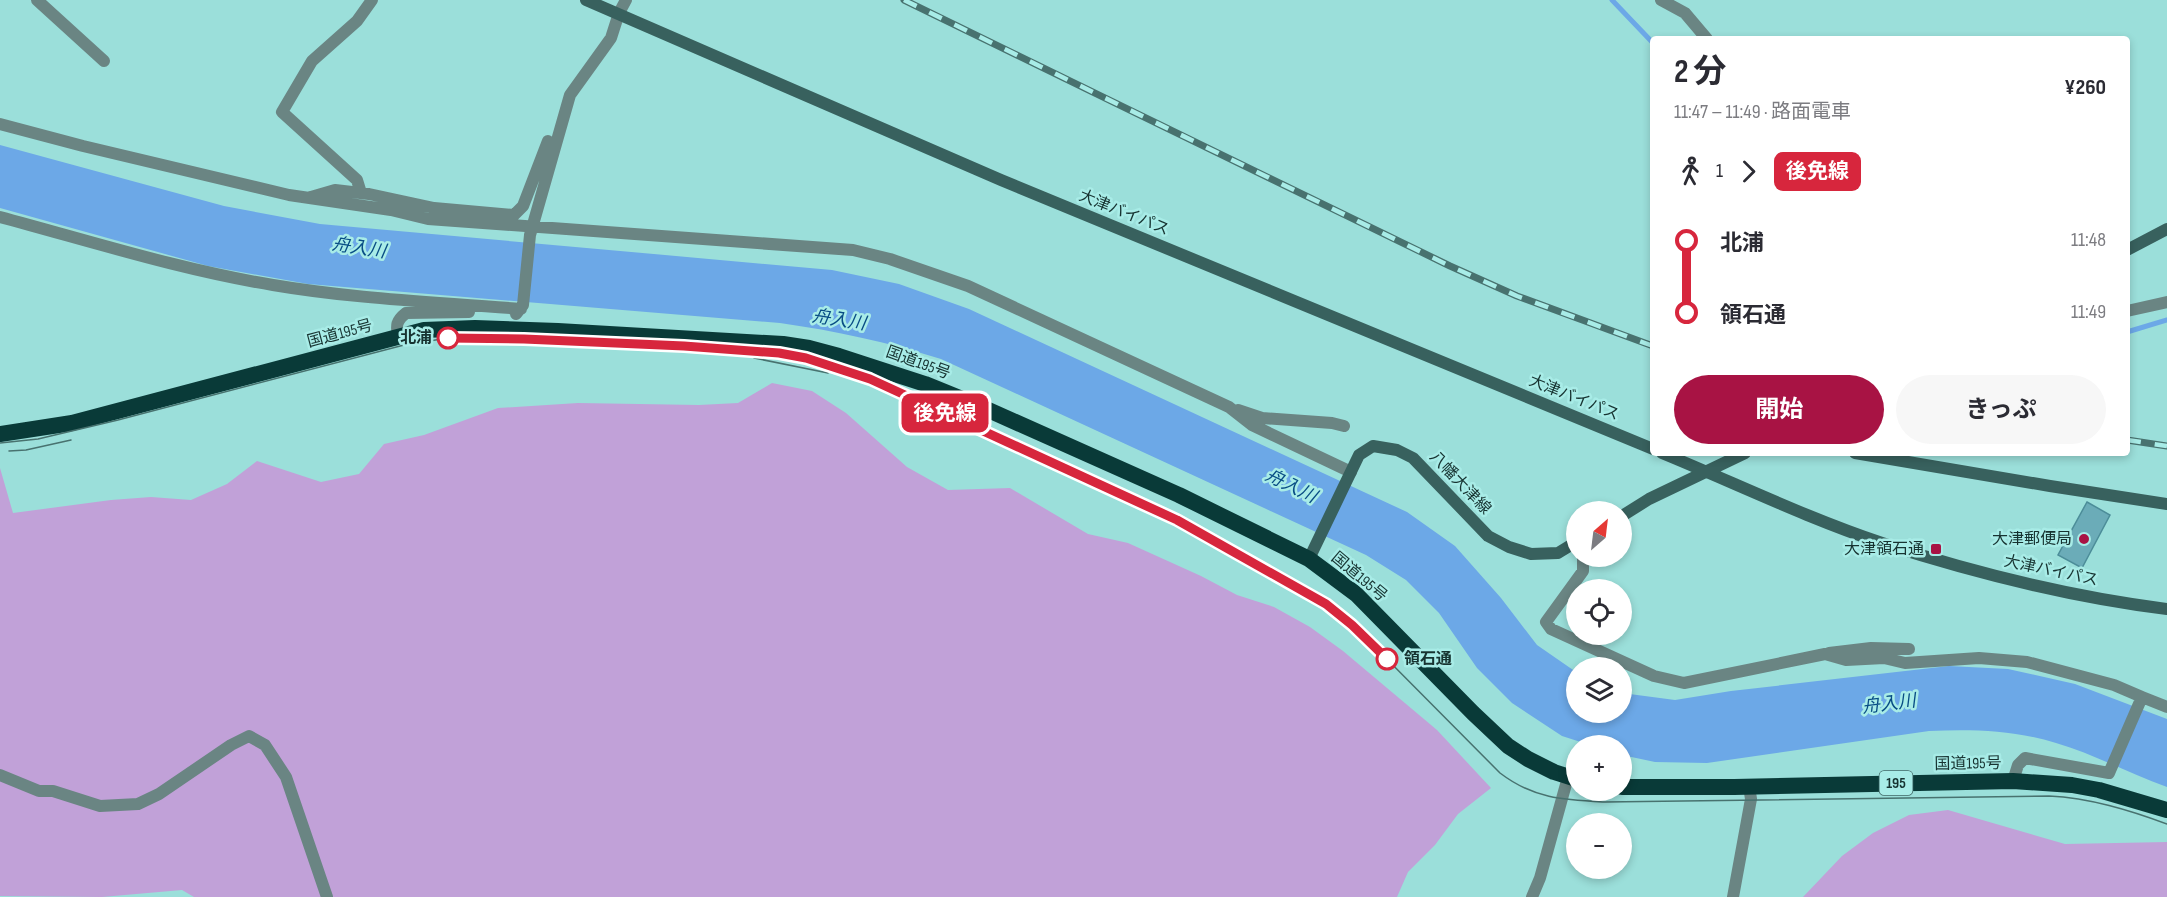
<!DOCTYPE html>
<html lang="ja">
<meta charset="utf-8">
<style>
:root{--surface:#fff;--page:#f7f7f7;--text:#2b2b33;--muted:#7c7c81;--accent:#a81344}
body{margin:0;font-family:"Sofia Sans Condensed","Noto Sans JP",sans-serif;background:var(--page);color:var(--text);height:100vh;display:flex;flex-direction:column;font-size:22px;white-space:nowrap}
*{box-sizing:border-box;margin:0}
p{font-size:20px;color:var(--muted)}
.icon{flex:none;width:33px;height:33px;fill:none;stroke:currentColor;stroke-width:2;stroke-linecap:round;stroke-linejoin:round}
.map{position:relative;flex:1;overflow:hidden}
.sheet{position:absolute;left:1650px;top:36px;width:480px;height:420px;display:flex;flex-direction:column;background:var(--surface);border-radius:6px;box-shadow:0 3px 9px #0003}
.sheet>*{flex:none}
.badge{padding:0 12px;border-radius:9px;font-size:21px;line-height:39px}
.needle{width:39px;rotate:28deg}
.controls{position:absolute;left:1566px;top:501px;display:grid;gap:12px}
.controls a{display:grid;place-items:center;width:66px;height:66px;border-radius:50%;background:var(--surface);box-shadow:0 3px 9px #0003;font-size:30px}
.map>.badge{position:absolute;translate:-50% -50%;box-shadow:0 0 0 3px #fff}
.legs{display:flex;align-items:center;gap:9px;height:66px;padding:0 24px;font-size:20px}
.legs p{margin-inline-start:auto}
.headline{display:flex;align-items:center;justify-content:space-between;height:102px;padding:0 24px}
h1{font-size:33px;font-weight:700;line-height:45px}
.button{display:flex;gap:12px;margin-top:auto;padding:12px 24px}
.button a{flex:1;height:69px;border-radius:36px;background:var(--accent);color:#fff;font-size:24px;font-weight:700;line-height:69px;text-align:center}
.button a+a{background:var(--page);color:var(--text)}
ul{padding:0 24px;list-style:none}
li{display:flex;align-items:center;gap:21px;height:72px;font-size:22px}
li i{display:grid;place-items:center;width:9px;height:100%;margin:0 8px;background:currentColor}
li i::after{content:'';width:15px;height:15px;margin:-8px;border:4px solid;border-radius:50%;background:var(--surface)}
li p{margin-inline-start:auto}
li:first-child i{background:linear-gradient(#0000 50%,currentColor 0)}
li:last-child i{background:linear-gradient(currentColor 50%,#0000 0)}
.map>svg:first-child{display:block}
.green{fill:#c1a1d8}
.water{fill:#6ca8e7}
.lines{fill:none;stroke-linecap:round;stroke-linejoin:round}
.stream{stroke:#6ca8e7;stroke-width:5}
.building{fill:#6bacb8;stroke:#4c8d99;stroke-width:1.5}
.minor{stroke:#6a8583;stroke-width:12}
.tertiary{stroke:#6a8583;stroke-width:12}
.secondary{stroke:#38615e;stroke-width:12}
.trunk{stroke:#093a38;stroke-width:16}
.tram{stroke:#48726f;stroke-width:1.5}
.rail-casing{stroke:#48726f;stroke-width:7}
.rail{stroke:#a8ece7;stroke-width:4.5;stroke-dasharray:14;stroke-linecap:butt}
.line-1-casing{stroke:#fff;stroke-width:14}
.line-1{stroke:#d7263d;stroke-width:9}
.stop-1-dot{fill:#fff;stroke:#d7263d;stroke-width:3}
.poi-dot{fill:#a81344;stroke:#a8ece7;stroke-width:2}
.labels{text-anchor:middle;dominant-baseline:central;stroke-width:5;stroke-linejoin:round;paint-order:stroke}
.shield{fill:#a8ece7;stroke:#426a68;stroke-width:1.5}
.shield-label{font-size:15px;font-weight:bold;fill:#173331}
.street-label{font-size:16px;fill:#173331;stroke:#a8ece7}
.stop-label{font-size:16px;font-weight:bold;fill:#173331;stroke:#a8ece7;text-anchor:end}
.poi-label{font-size:16px;fill:#173331;stroke:#a8ece7;text-anchor:end}
.water-label{font-size:18px;font-style:italic;fill:#084d85;stroke:#a8ece7}
</style>
<div class="map">
<svg width="2167" height="897" viewBox="0 0 2167 897">
<rect width="100%" height="100%" fill="#9bdfda"/>
<path class="green" d="M772 383 812 391 846 413 907 467 948 490 1010 488 1088 534 1128 543 1201 576 1237 595 1274 607 1310 627 1343 651 1437 730 1491 788 1458 814 1435 845 1408 872 1397 897H194L182 890 102 897 0 896V468L13 513 111 500 151 497 191 500 227 484 257 461 321 482 359 474 384 444 424 435 498 408 578 403 699 405 738 403Z
M1948 810 2065 844 2167 842V897H1803L1842 856 1873 833 1909 815Z"/>
<path class="water" d="M0 145 224 206 320 224 832 270 899 284 969 309 1407 512 1455 546 1501 598 1537 645 1576 672V712H1622V693L1675 700 1731 691 1949 666 2008 669 2075 684 2167 719V787C2130 774 2094 754 2056 743 2014 730 1972 729 1929 731L1707 763 1655 762 1622 755V746L1590 745 1562 736 1512 703 1477 668 1439 613 1406 580 1366 555 941 359C887 342 836 331 780 323L308 284 208 266 0 208Z"/>
<g class="lines">
<path class="stream" d="M1612 0 1653 43
M2127 332 2167 320"/>
</g>
<path class="building" d="M2087 502 2110 515 2082 568 2058 555Z"/>
<g class="lines">
<path class="minor" d="M37 0 104 61
M1661 0 1685 13 1707 39
M0 124 83 146 289 195 391 210 428 219 853 250 890 259 968 286 1229 407 1252 425 1351 472
M361 193 357 180 282 112 312 61 357 21 372 0
M311 197 335 190 369 194 434 208 514 215 523 206 548 141
M0 217C90 241 181 270 273 285 355 299 439 302 521 309
M2127 311 2167 302
M516 314 523 305 530 235 570 95 611 38 619 13
M398 337C396 325 396 321 406 313L469 312
M1238 410 1262 418 1332 423 1344 426
M1583 556V571L1546 622 1551 629 1654 676 1684 683 1825 654 1846 660 1884 658 1905 663 1979 658 2027 662 2114 685 2142 697
M1829 653 1871 648 1909 649
M0 775 39 791H53L100 806 138 804 159 794 231 745 249 736 265 745 286 777 327 897
M2013 781 2018 765 2025 758 2109 773 2142 697 2167 707
M1532 897 1540 878 1568 777
M1733 897 1751 799 1749 786"/>
<path class="tertiary" d="M619 13 626 0"/>
<path class="secondary" d="M586 0 1001 180 1653 449
M2127 250 2167 229
M1662 453C1735 483 1807 518 1882 543 1975 573 2070 597 2167 609
M1855 453 2050 486 2167 504
M1622 516 1649 499 1745 453
M1309 559 1359 455 1373 446 1397 450 1413 458 1488 536 1509 547 1531 554 1558 553 1576 542"/>
<path class="trunk" d="M0 434 72 423 424 330 475 328 558 331 783 344 809 348 839 356 925 384 984 408 1179 495 1309 559 1356 594 1473 713 1508 746 1528 759 1554 772 1576 779
M1622 787H1734L2013 781 2072 785 2099 790 2167 810"/>
<path class="tram" d="M754 358 828 373
M0 443 38 439 118 420 404 345 448 338 470 337 733 349 779 353 806 358 870 379 1177 520 1311 595 1363 635 1500 773C1534 799 1564 800 1605 802L2049 796C2090 798 2129 810 2167 824
M9 451 26 450 71 440"/>
<defs>
<path id="rail" d="M904 0 1450 266 1517 296 1653 346
M2127 440 2167 446"/>
</defs>
<use href="#rail" class="rail-casing"/>
<use href="#rail" class="rail"/>
</g>
<g class="lines">
<defs>
<path id="line-1" d="M448 338 524 339 684 346 779 353 806 358 870 379 1177 520 1326 604 1352 625 1387 659"/>
</defs>
<use href="#line-1" class="line-1-casing"/>
<use href="#line-1" class="line-1"/>
</g>
<g class="stop-1-dot">
<circle cx="448" cy="338" r="10"/>
<circle cx="1387" cy="659" r="10"/>
</g>
<g class="poi-dot">
<circle cx="2084" cy="539" r="6"/>
<rect x="1930" y="543" width="12" height="12" rx="3"/>
</g>
<g class="labels">
<rect class="shield" x="1879.5" y="771" width="33" height="24" rx="4.5"/>
<g class="shield-label">
<text x="1896" y="783">195</text>
</g>
<g class="street-label">
<text transform="translate(1124 213) rotate(22)">大津バイパス</text>
<text transform="translate(340 334) rotate(-15)">国道195号</text>
<text transform="translate(918 363) rotate(20)">国道195号</text>
<text transform="translate(1574 398) rotate(22)">大津バイパス</text>
<text transform="translate(1460 483) rotate(46)">八幡大津線</text>
<text transform="translate(2051 571) rotate(12)">大津バイパス</text>
<text transform="translate(1359 577) rotate(40)">国道195号</text>
<text transform="translate(1968 764) rotate(-1)">国道195号</text>
</g>
<g class="stop-label">
<text x="432" y="338">北浦</text>
<text x="1404" y="659" text-anchor="start">領石通</text>
</g>
<g class="poi-label">
<text x="2072" y="539">大津郵便局</text>
<text x="1924" y="549">大津領石通</text>
</g>
<g class="water-label">
<text transform="translate(359 248) rotate(9)">舟入川</text>
<text transform="translate(839 320) rotate(9)">舟入川</text>
<text transform="translate(1291 486) rotate(26)">舟入川</text>
<text transform="translate(1889 704) rotate(-7)">舟入川</text>
</g>
</g>
</svg>
<div class="controls">
<a><svg class="needle" viewBox="-14 -14 28 28"><path d="M0-13l5 13h-10z" fill="#e53935"/><path d="M0 13l5-13h-10z" fill="#7c7c81"/></svg></a>
<a><svg class="icon" aria-label="locate" viewBox="0 0 24 24"><circle cx="12" cy="12" r="6"/><path d="M12 2v4M12 18v4M2 12h4M18 12h4"/></svg></a>
<a><svg class="icon" aria-label="layers" viewBox="0 0 24 24"><path d="M12 4l9 5-9 5-9-5zM3 14l9 5 9-5"/></svg></a>
<a>+</a>
<a>−</a>
</div>
<b class="badge" style="left:945px;top:413px;background:#d7263d;color:#fff">後免線</b>
<section class="sheet">
<div class="headline"><div><h1>2 分</h1><p>11:47 – 11:49 · 路面電車</p></div><b>¥260</b></div>
<div class="legs"><svg class="icon" aria-label="walk" viewBox="0 0 24 24"><circle cx="13" cy="4" r="2"/><path d="M13 8l-2 6 4 7M11 14l-3 7M7 12l3-4h3l4 4"/></svg>1<svg class="icon" aria-label="forward" viewBox="0 0 24 24"><path d="M9 5l7 7-7 7"/></svg><b class="badge" style="background:#d7263d;color:#fff">後免線</b></div>
<ul>
<li><i style="color:#d7263d"></i><b>北浦</b><p>11:48</p></li>
<li><i style="color:#d7263d"></i><b>領石通</b><p>11:49</p></li>
</ul>
<div class="button"><a>開始</a><a>きっぷ</a></div>
</section>
</div>
